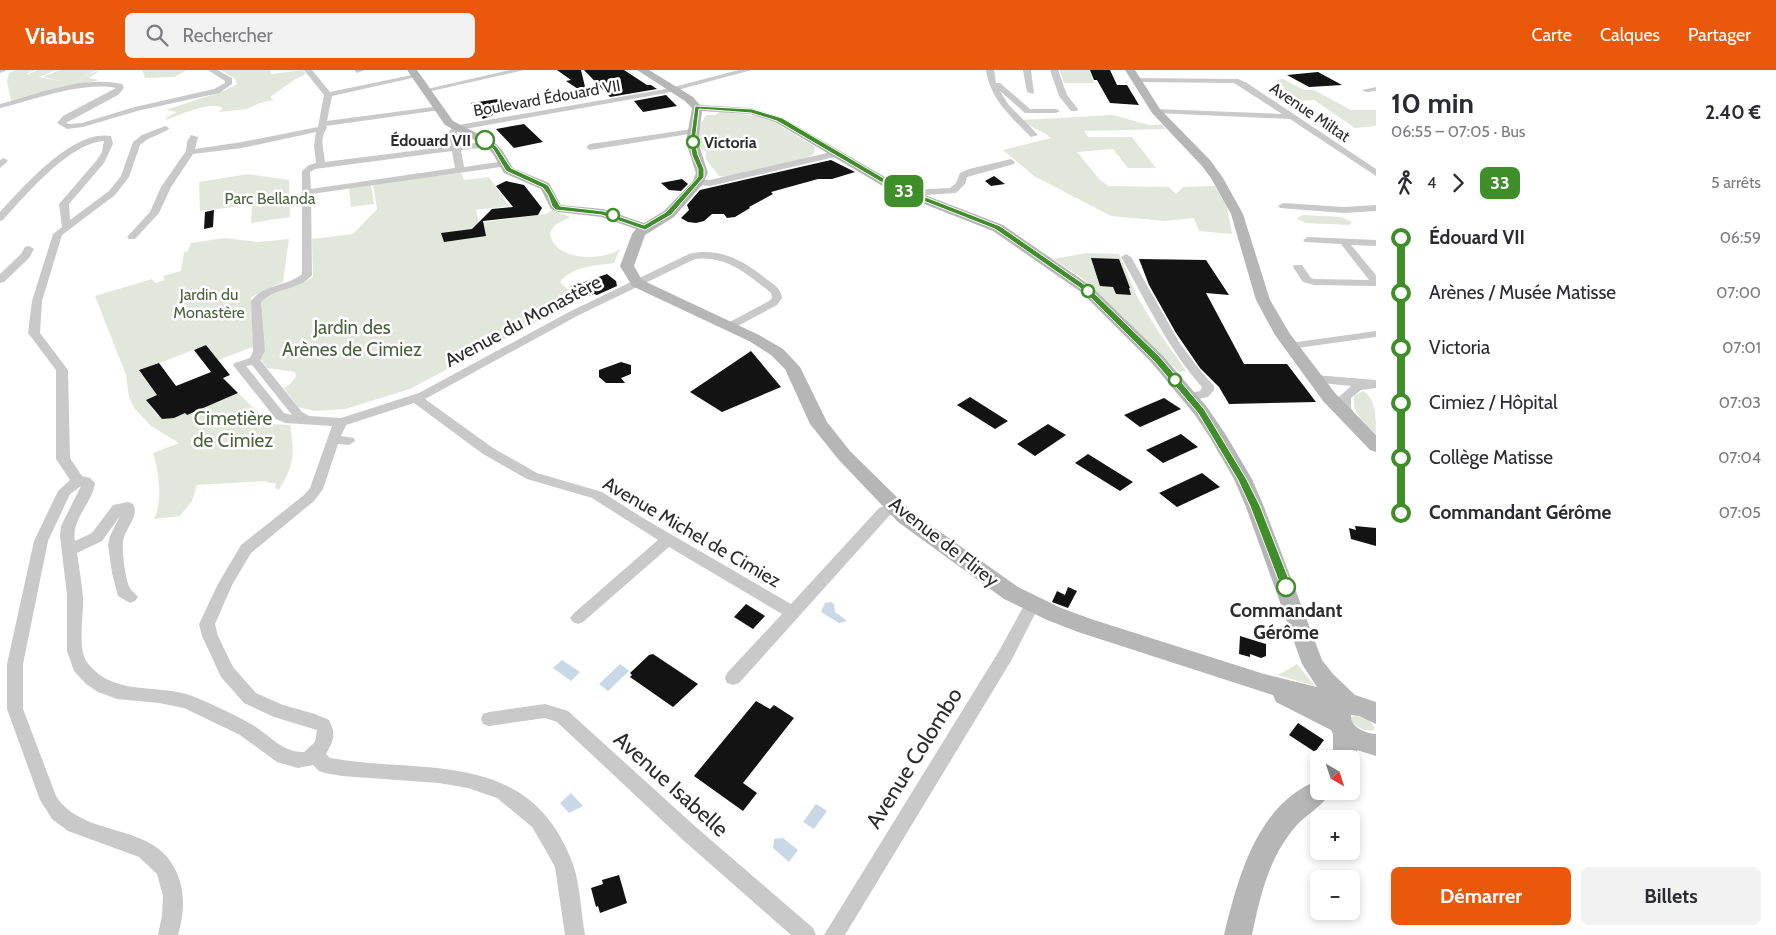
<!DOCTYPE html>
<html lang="fr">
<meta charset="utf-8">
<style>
:root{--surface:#fff;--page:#f2f2f3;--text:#2b2b33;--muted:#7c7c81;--accent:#ea580c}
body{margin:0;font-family:Cabin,sans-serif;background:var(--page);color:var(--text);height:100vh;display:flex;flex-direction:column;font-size:19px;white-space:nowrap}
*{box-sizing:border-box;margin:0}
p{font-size:16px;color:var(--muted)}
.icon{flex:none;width:28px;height:28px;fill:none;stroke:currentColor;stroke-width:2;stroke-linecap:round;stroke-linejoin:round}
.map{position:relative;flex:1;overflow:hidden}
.details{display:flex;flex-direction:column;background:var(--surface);width:400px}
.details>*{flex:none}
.badge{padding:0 10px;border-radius:8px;font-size:18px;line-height:32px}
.needle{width:32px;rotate:141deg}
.tools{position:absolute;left:1310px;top:680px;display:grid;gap:10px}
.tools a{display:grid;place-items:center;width:50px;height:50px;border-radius:8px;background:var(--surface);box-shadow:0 2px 8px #0003;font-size:25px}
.map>.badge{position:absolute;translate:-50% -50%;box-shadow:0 0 0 2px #fff}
.legs{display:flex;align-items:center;gap:8px;height:55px;padding:0 15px;font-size:16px}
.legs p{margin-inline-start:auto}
.headline{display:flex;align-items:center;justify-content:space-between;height:85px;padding:0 15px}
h1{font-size:28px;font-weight:700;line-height:38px}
.button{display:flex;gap:10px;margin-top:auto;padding:10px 15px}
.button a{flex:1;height:58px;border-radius:8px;background:var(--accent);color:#fff;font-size:20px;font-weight:700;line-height:58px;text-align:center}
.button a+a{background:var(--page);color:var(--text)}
ul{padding:0 15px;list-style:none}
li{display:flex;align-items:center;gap:18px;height:55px;font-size:19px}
li i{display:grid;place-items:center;width:8px;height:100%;margin:0 6px;background:currentColor}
li i::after{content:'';width:12px;height:12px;margin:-6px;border:4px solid;border-radius:50%;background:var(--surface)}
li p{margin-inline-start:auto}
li:first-child i{background:linear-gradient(#0000 50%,currentColor 0)}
li:last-child i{background:linear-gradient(currentColor 50%,#0000 0)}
header{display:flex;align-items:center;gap:30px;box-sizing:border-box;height:70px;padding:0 25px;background:var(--accent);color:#fff}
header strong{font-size:24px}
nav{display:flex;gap:28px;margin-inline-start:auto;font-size:18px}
.search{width:350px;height:45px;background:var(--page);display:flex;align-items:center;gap:12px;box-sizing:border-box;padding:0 18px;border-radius:8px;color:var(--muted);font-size:19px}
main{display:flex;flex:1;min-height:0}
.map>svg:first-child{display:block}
.green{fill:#e1e8db}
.water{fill:#c9d8e6}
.building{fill:#131313}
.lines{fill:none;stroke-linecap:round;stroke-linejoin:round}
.street{fill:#c9c9c9;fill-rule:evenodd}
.secondary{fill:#b6b6b6;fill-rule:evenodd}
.line-1{fill:#3f8e29;stroke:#fff}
.stop-1-dot{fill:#fff;stroke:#3f8e29;stroke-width:2.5}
.labels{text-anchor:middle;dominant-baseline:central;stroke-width:5;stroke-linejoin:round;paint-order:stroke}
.far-street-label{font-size:16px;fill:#2c2c2c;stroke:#fff}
.far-stop-label{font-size:16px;font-weight:bold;fill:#2c2c2c;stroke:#fff;text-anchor:end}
.far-park-label{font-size:16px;fill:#4c623f;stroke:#fff}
.street-label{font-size:19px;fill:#2c2c2c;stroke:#fff}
.park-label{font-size:19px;fill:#4c623f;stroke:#fff}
.stop-label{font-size:19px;font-weight:bold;fill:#2c2c2c;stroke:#fff}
.near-street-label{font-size:22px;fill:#2c2c2c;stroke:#fff}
</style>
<header>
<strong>Viabus</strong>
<div class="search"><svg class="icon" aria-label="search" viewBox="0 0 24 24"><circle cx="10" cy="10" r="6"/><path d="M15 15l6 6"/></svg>Rechercher</div>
<nav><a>Carte</a><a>Calques</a><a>Partager</a></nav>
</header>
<main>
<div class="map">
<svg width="1376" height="865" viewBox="0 0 1376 865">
<rect width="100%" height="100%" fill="#fff"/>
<path class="green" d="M16 0H35L26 4 32 5 28 4 38 0H56L39 7 65 12 43 7 60 0H97L78 9 97 1 98 2 89 8 99 10 11 31 7 11 9 3Z
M142 0H187L174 7 145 8Z
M221 0H270L272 4 303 0 306 4 294 10 270 27 274 30 260 33 247 39 219 42 223 38C210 31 180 45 166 50L167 47 177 42 166 40 226 20 237 14 235 9Z
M1060 0H1090L1094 13H1064Z
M1283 9 1304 20H1314L1351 40H1376V56L1355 58 1314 30 1298 31 1278 18H1285L1275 10Z
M721 41 762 47 774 52 815 77 814 84 805 89 727 107 719 106 705 88 706 82 696 75V61L706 45H715Z
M1113 45 1149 55H1162L1166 59 1084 61 1088 67H1132L1156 98H1128L1113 79 1077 82 1100 110 1109 116 1169 117 1176 124 1183 117 1215 116 1227 137 1232 164 1199 161 1194 148 1164 151 1111 146 1034 106 1003 80 1051 68C1042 60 1032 59 1022 50Z
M461 103 464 110 489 107 509 136 476 140 479 153 546 144 552 140 570 147 555 155 550 162C552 191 602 192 620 179L614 193C595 196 572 196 560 212L578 230 410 319 345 339 314 341 298 337 284 318 291 313 296 306 295 302 267 298 260 289 263 279 261 230C277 220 297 218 313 207L312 169 353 164 377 139 373 114Z
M248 104 289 110 290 147 251 153 252 135 200 141 199 112Z
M371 115 374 134 351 137 349 118Z
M1303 145 1341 147 1352 152 1349 155 1306 153 1297 149V148Z
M224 168 258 172 289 169 283 212 251 227 253 277 218 290 206 275 139 301 157 325 146 330 157 345 166 349 185 343 187 345 238 323 270 354 290 355C295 383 294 396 279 420L275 418 276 414 275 413H269L265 411 197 415 192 431 180 446 154 449C163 432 159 402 153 383L179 373 151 356 134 338 129 327 126 305 95 226 152 209 155 213 165 210 163 206 181 201 184 182 188 181 191 173Z
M1087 183 1119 184 1137 226 1156 258 1186 301 1179 302 1086 211 1053 189Z
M1363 321C1376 328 1376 349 1376 364 1364 352 1352 345 1354 326Z
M1297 594 1315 616 1278 605Z
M1357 646 1369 650 1375 658 1374 660C1368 663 1358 657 1352 653L1351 647Z"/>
<path class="water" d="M831 532 834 534 835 542 847 551 839 553 821 542 825 533Z
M562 590 580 602 571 611 553 598Z
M620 594 629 601 608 621 599 614Z
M571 723 583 736 569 743 560 733Z
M816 734 827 741 814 759 803 752Z
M783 768 798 780 789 792 773 778 774 769Z"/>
<path class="building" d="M557 0H581L587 25 566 11 571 10Z
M584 0H624L647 15H651L657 19 610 27Z
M1090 0H1110L1117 15H1127L1139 35 1110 33 1097 10H1094Z
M1318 2 1342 15 1309 17 1287 5Z
M666 25 677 36 643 42 634 31Z
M498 29 506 40 483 49 471 33Z
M524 54 543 72 514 78 496 59Z
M831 90 855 102 832 109H818L771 122 773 124 749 137 750 138 735 147 727 148 724 144H712L704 151 696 153 688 152 681 148 689 140 687 135 700 120Z
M994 106 1005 114 991 116 985 111Z
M682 109 688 114 681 121 669 120 661 113Z
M506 111 524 115 542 138 538 145 483 151 486 166 444 172 441 163 472 159 492 139 513 137 496 116Z
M214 140 213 157 204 159 205 142Z
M1091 188 1119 189 1130 218H1129L1131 225 1116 224 1113 217 1100 216Z
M1139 189 1206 190 1229 225 1206 223 1244 294H1287L1316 332 1229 334 1219 317 1200 298 1176 263 1149 215Z
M607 204 616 211 617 216 597 225 594 224 582 228 570 217Z
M206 275 230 305 223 308 238 323 187 345 185 343 174 348 162 349 146 330 157 325 139 300 159 293 176 316 211 302 194 280Z
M751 281 781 317 722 342 690 322Z
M621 292 631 295V304L621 308 625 313H606L599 307V300Z
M970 327 1008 351 995 359 957 335Z
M1164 328 1181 339 1140 357 1124 345Z
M1048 354 1066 365 1035 386 1017 374Z
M1181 364 1198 377 1163 393 1146 380Z
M1088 384 1133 412 1120 421 1075 393Z
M1202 403 1220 417 1177 437 1159 423Z
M1355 456 1376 458V476L1351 469 1349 458 1356 460Z
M1068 517 1077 521 1068 538 1052 532 1057 521 1065 525Z
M746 534 765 546 753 559 734 547Z
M1240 566 1266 574V586L1261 588 1250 584V587L1239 584Z
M653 584 698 614 673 637 630 607 632 605 630 603 649 585Z
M756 631 770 639 774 635 794 648 743 713 757 723 743 741 694 706Z
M1298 653 1324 670 1315 682 1289 665Z
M619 805 627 833 600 843 598 836 596 837 591 818 603 814 602 810Z"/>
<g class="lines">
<path class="street" d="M0 0H5L6 1 0 3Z
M208 0H217L232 8V14L219 23 137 41 83 57 67 59 57 53 63 46 116 18C82 11 34 30 0 38V34C38 24 83 5 122 14L124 18 118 25 66 53 69 54 82 53 135 37 214 19 225 13V11Z
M304 0H312L330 22 417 4 421 6 332 26 327 51 440 36 444 38 440 40 326 56 327 58C319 68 324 80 325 92L451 76 449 62 453 56 666 19 739 0H752L666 23 459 60 457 62 460 75 490 71 494 74 490 77 461 80 464 97 505 91 508 92V96L311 124 312 205C299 221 276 217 261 232L265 281 260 290 302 342 309 346 341 348 419 323 569 242 689 184C719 177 743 190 765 208 773 214 781 218 782 228L777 235 732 259H724L722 257 724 255 769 231 772 228 771 223C748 205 727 185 695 189L577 246 425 329 493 378 537 403 602 422 643 448 791 534 879 438 895 432 900 434 902 437 900 440 889 446 739 613 733 615 727 613 725 608 727 603 782 544 669 477 583 552 578 554 573 552 570 548 573 544 658 470 592 428 527 409 483 384 414 333 346 355 341 366 354 368 355 371 349 375 338 374 323 419 314 431 251 483 232 515 215 554 218 566 233 597 256 623 283 635 315 644 329 650C336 664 334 670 326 684L330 688C426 705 529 677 573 794 580 814 581 843 585 865H565L555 797 549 786 532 757 497 728 468 718 439 713 342 706 325 703 319 701 313 695 298 698 277 692 240 665 184 638 159 633 117 629 98 622 86 614 74 601 67 581V525L60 466 61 456 81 416 70 424 48 471 23 594V639L56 726C83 769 154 751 176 801 186 822 184 843 178 865H158L162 846 163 826 157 804 139 787 68 761 52 749 40 730 7 639V594L34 471 58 421 70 410 56 389V300L28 263 32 231 53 164 62 157 59 134 97 90 102 82 104 71C69 73 26 125 3 150L0 151V142C23 117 73 59 111 66L113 74 104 93 69 134 70 150 109 121 121 106 133 72 142 65 165 56 169 58 168 60 148 69 140 75 129 107 115 125 62 165 42 231 40 263 68 300 70 388 82 406 90 408 95 413C92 434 71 449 75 471L92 463 113 435 128 432 133 434C140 446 125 458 123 471 122 481 125 510 130 518 132 522 135 523 138 527L135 531 130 533 118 526 112 503 108 475 110 466 120 446 102 471 77 483C79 498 82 513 83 528 84 544 77 579 87 592 112 627 157 613 192 626 212 634 233 644 251 654 269 664 282 683 304 682L315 672 317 660 274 647 244 633 221 607 202 566 199 554 218 514 241 475 304 425 310 418 332 356 285 353 276 349 233 295 235 293 250 288 253 281 251 231C264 214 286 217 302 204V101L309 95 316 93 314 76 316 62 242 78 193 84 171 117 159 143 135 169H129L127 167 150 142 161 117 186 81 187 72 191 65 198 67 195 79 242 72 318 57 324 25ZM452 81 455 98 311 119 310 102 315 99ZM252 295 292 345 284 343 246 296Z
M354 0H365L357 3Z
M510 0H524L427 22 423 20Z
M986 0H994L996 13H1000L1030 39H1056L1060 41 1056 43H1025L1000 21 1008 34 1038 65 1031 67C1011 47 990 29 986 0Z
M1023 0H1031L1034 24 1027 22Z
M1050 0H1058L1067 25 1078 39 1077 41H1071L1059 26Z
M1134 8 1238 9 1247 13 1376 99V106L1290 49 1156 43 1152 41 1156 39 1282 44 1234 13 1137 12H1134Z
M1376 17V21L1366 22 1362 20Z
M692 59 696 61 695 63 590 80 586 77 590 74Z
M836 81 839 82V86L710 116 698 115 694 112 698 109 710 110Z
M4 88 8 91 0 98V90Z
M1011 89 1015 92 1014 94 967 107 965 114 956 123 909 126 904 123 909 120 950 118 956 113 960 103 969 99Z
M1283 133 1344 137 1376 135V141L1344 143 1280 138 1278 136Z
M1308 167 1376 170V176L1351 175 1376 205V216L1314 215 1303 212 1293 197 1294 195H1302L1311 208 1314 209 1369 210 1341 174 1305 172 1303 170Z
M29 176 34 179 29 188 4 212 0 213V204L21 184 25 177Z
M1126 184 1131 187 1179 272 1199 299 1214 316V320L1208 327 1189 331 1183 327 1185 324 1200 321 1202 317C1168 279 1146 231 1121 187Z
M1376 261V267L1290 279 1284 276 1290 273Z
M1315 305 1376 310V318L1361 320 1351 328V338L1358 350 1356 353H1348L1339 338V327L1351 316 1311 312 1309 309 1311 306Z
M1032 528 1037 530 1040 534 1011 591 845 865H824L999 581 1027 530Z
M545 634 568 641 697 758 813 858 816 865H791L683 770 557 652 545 648 489 656 483 654 481 649 483 644 489 642Z"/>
<path class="secondary" d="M407 0H417L453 51 494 72 502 80 513 98 549 113 561 135 603 139 644 153 664 141 693 111 696 103 686 72 692 38 685 31 637 0H649L693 27 700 35 751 38 783 48 899 115 1003 155 1091 216 1163 286 1207 337 1226 365 1252 409 1264 437 1322 590 1333 604 1355 625 1376 632V654L1359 646 1351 645C1350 657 1365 663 1376 664V686L1357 680V689L1351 697V689H1333V664L1331 660 1276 632 1273 625 1078 562 1047 550 1004 529 898 452 838 389 810 354 785 299 771 285 749 271 632 216 620 196 632 164 636 159 601 147 558 142 551 139 541 119 504 103 493 84 486 76 445 55ZM702 41 750 44 775 52 891 121 993 161 1081 222 1151 292 1195 345 1209 366 1234 409 1246 437 1302 594 1317 617 1264 604 1091 549 1061 538 1018 517 912 442 850 381 827 352 800 297 783 279 759 265 642 210 634 196 645 165 674 147 702 115 708 103 698 72Z
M1125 0H1135L1160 39 1210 90 1223 108 1243 144 1270 230 1290 264 1335 323 1376 365V382L1370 380 1323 331 1275 265 1256 230 1231 144 1211 108 1202 96 1152 43Z
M1319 710V721H1331C1324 736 1307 743 1296 756 1269 787 1260 826 1252 865H1224C1238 808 1257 733 1319 710Z"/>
</g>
<path class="line-1" d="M695 36 752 39 782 48 897 116 1000 156 1088 217 1160 287 1204 339 1247 410 1260 436 1292 517 1290 520 1286 521 1281 517 1250 436 1238 410 1198 343 1154 291 1083 220 995 159 893 119 777 51 751 43 699 39 695 72 698 85 704 99V107L671 145 645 160 602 145 556 140 552 136 548 125 543 118 506 101 493 79 482 70 487 69 497 77 511 98 548 115 560 136 603 141 644 155 666 142 698 107V99L692 85 690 72Z"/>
<g class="stop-1-dot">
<circle cx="485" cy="70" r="9"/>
<circle cx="693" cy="72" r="6"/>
<circle cx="613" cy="145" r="6"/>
<circle cx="1088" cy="221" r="6"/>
<circle cx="1175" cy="310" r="6"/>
<circle cx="1286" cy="517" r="9"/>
</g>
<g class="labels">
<g class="far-street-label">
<text transform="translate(547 28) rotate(-10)">Boulevard Édouard VII</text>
<text transform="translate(1310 42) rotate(34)">Avenue Miltat</text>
</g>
<g class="far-stop-label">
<text x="471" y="70">Édouard VII</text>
<text x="704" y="72" text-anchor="start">Victoria</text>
</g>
<g class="far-park-label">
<text x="270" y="128">Parc Bellanda</text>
<text x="209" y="224">Jardin du<tspan x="209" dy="18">Monastère</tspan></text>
</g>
<g class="street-label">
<text transform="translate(523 251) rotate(-28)">Avenue du Monastère</text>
<text transform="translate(692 462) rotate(30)">Avenue Michel de Cimiez</text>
<text transform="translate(944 472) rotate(38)">Avenue de Flirey</text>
</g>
<g class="park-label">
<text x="352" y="257">Jardin des<tspan x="352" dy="22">Arènes de Cimiez</tspan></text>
<text x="233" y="348">Cimetière<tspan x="233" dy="22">de Cimiez</tspan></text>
</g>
<g class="stop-label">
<text x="1286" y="540">Commandant<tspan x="1286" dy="22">Gérôme</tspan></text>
</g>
<g class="near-street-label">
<text transform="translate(914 688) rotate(-58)">Avenue Colombo</text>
<text transform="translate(671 714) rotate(42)">Avenue Isabelle</text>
</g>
</g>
</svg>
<div class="tools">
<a><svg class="needle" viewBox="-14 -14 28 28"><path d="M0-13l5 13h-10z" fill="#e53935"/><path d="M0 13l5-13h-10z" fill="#7c7c81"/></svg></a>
<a>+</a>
<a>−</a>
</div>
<b class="badge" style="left:904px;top:121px;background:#3f8e29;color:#fff">33</b>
</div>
<section class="details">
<div class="headline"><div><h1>10 min</h1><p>06:55 – 07:05 · Bus</p></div><b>2.40 €</b></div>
<div class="legs"><svg class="icon" aria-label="walk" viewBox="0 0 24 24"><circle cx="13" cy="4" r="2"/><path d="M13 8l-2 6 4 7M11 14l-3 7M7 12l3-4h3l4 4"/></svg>4<svg class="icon" aria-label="forward" viewBox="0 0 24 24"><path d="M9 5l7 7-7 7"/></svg><b class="badge" style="background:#3f8e29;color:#fff">33</b><p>5 arrêts</p></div>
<ul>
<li><i style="color:#3f8e29"></i><b>Édouard VII</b><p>06:59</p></li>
<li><i style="color:#3f8e29"></i><span>Arènes / Musée Matisse</span><p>07:00</p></li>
<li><i style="color:#3f8e29"></i><span>Victoria</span><p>07:01</p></li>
<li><i style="color:#3f8e29"></i><span>Cimiez / Hôpital</span><p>07:03</p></li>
<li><i style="color:#3f8e29"></i><span>Collège Matisse</span><p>07:04</p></li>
<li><i style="color:#3f8e29"></i><b>Commandant Gérôme</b><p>07:05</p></li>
</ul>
<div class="button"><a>Démarrer</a><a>Billets</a></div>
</section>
</main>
